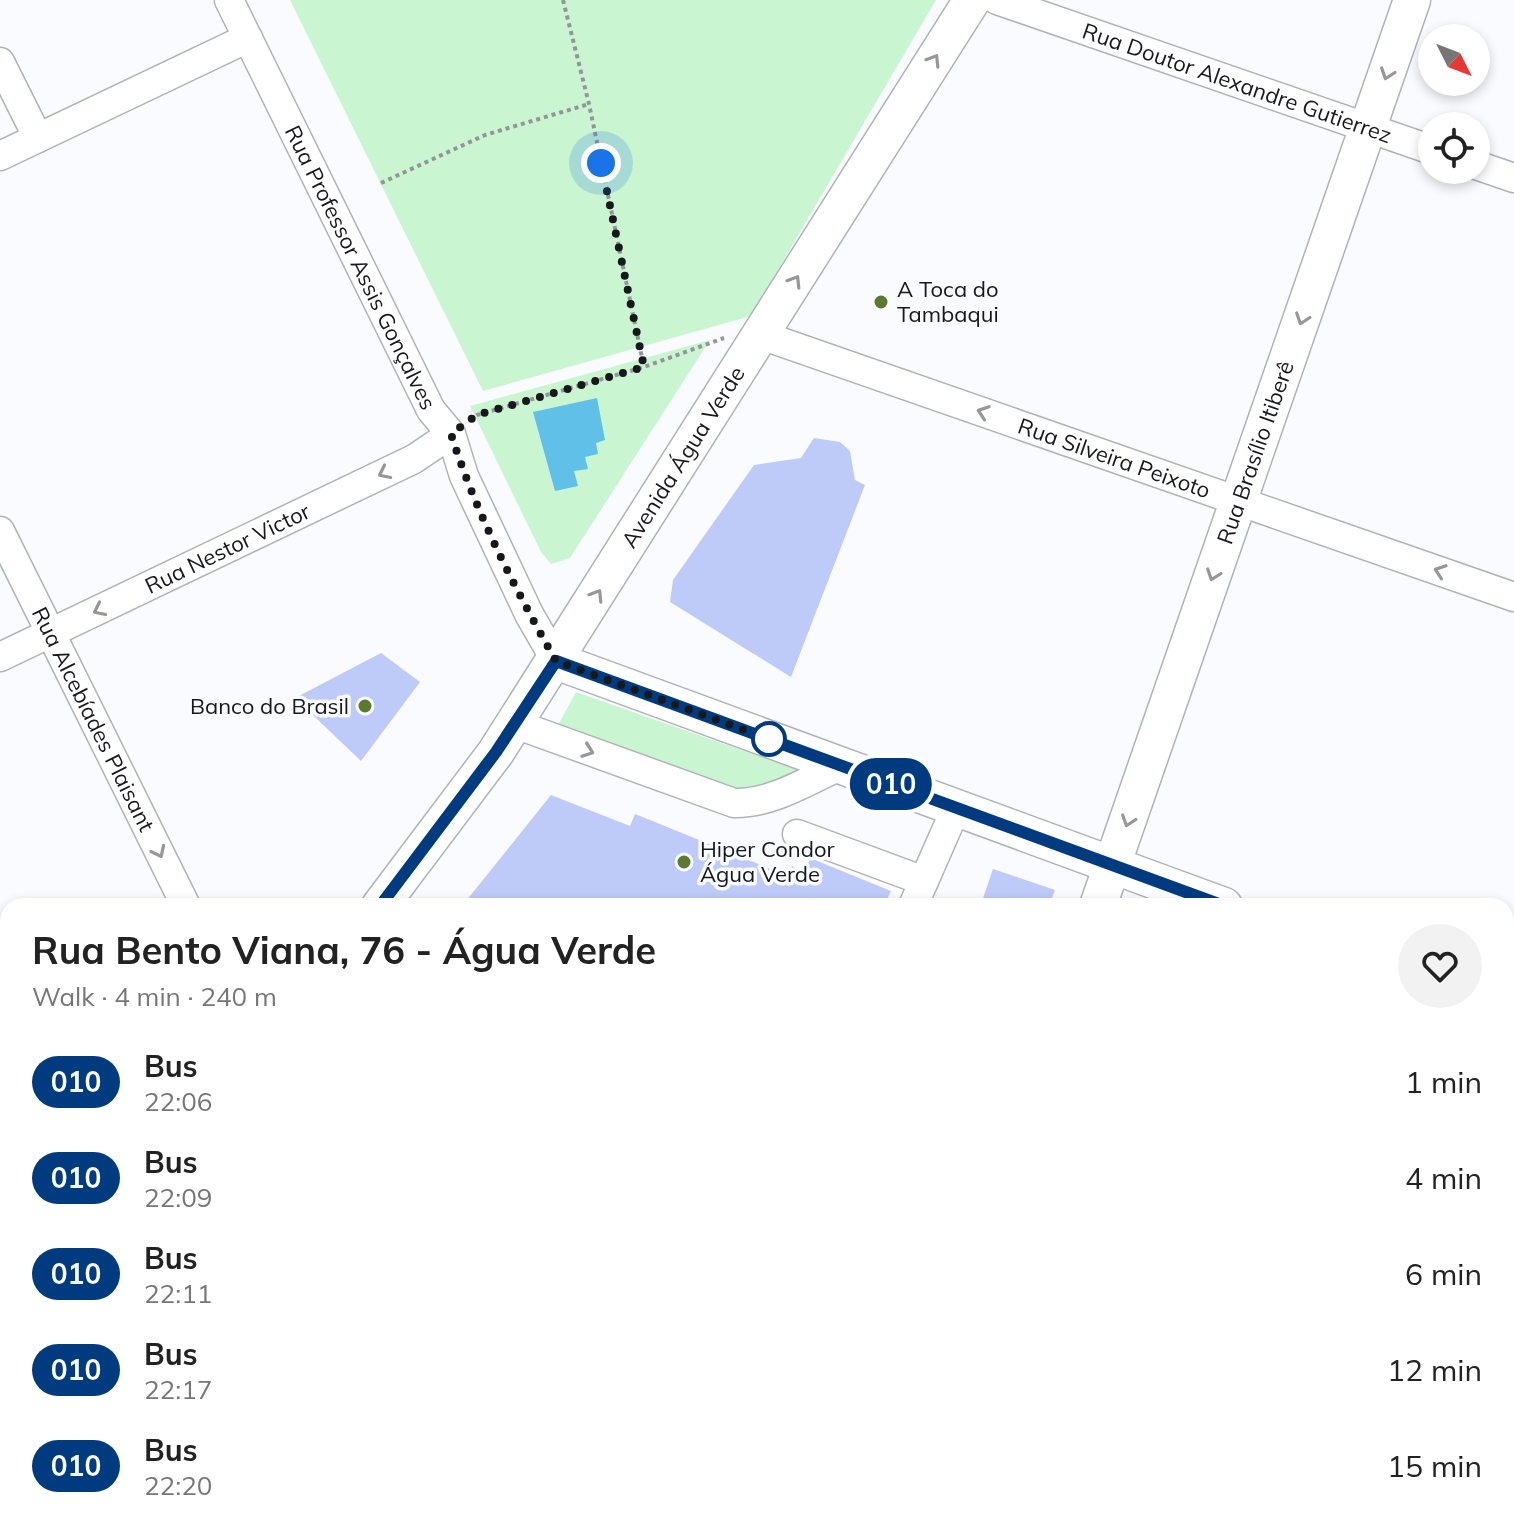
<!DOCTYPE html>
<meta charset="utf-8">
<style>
:root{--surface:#fff;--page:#f2f2f2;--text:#222;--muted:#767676}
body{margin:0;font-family:Mulish,sans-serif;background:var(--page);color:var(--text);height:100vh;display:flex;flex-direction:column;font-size:30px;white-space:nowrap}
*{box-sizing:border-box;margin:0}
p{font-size:26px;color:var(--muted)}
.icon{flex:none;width:44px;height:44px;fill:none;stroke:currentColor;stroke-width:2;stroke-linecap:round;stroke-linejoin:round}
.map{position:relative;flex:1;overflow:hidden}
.drawer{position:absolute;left:0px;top:898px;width:1514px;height:634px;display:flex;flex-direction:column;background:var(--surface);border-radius:24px 24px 0 0;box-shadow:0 4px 12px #0003}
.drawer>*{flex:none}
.badge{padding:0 16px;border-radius:26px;font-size:28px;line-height:52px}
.needle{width:52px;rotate:132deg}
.buttons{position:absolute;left:1418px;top:24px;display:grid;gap:16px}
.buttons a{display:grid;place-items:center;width:72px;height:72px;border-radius:50%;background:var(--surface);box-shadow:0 4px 12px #0003;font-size:40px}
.you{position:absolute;width:40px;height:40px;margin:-20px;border:6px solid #fff;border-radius:50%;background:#1a73e8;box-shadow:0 0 0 12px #1a73e833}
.map>.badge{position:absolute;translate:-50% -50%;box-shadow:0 0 0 4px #fff}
.round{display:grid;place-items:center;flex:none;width:84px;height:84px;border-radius:42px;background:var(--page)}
.summary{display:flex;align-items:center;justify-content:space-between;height:136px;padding:0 32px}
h1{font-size:38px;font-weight:700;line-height:60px}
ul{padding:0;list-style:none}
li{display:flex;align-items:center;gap:24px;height:96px;padding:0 32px}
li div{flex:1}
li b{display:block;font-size:30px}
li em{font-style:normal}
li .badge{min-width:88px;font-weight:700;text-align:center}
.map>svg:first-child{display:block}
.built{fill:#e9eefe}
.green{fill:#caf5d1}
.water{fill:#60c0e8}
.building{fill:#becaf7}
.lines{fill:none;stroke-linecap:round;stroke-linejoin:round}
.minor-casing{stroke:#b0b2bb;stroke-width:31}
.major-casing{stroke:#b0b2bb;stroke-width:39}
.path{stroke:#949599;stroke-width:4;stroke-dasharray:4 4;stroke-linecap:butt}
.minor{stroke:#fff;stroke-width:28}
.major{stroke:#fff;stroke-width:36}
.oneway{stroke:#979798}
.line-casing{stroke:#fff;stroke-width:18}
.line{stroke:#003b80;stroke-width:12}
.walk{stroke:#17181b;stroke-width:8;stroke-dasharray:0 14.4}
.poi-dot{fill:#5c7a2f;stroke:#fafbff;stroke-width:3}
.stop-dot{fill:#fff;stroke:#003b80;stroke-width:4}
.labels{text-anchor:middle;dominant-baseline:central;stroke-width:7;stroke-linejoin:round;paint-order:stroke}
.street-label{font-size:22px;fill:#17181b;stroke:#fafbff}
.poi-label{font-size:22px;fill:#17181b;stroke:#fafbff;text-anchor:start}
</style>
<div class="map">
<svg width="1514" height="1531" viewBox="0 0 1514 1531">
<rect width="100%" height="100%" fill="#fafbff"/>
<path class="built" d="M545 1524H742L747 1531H550Z"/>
<path class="green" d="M290 0H936L751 316 483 391Z
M710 340 570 558 551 564 541 552 470 406Z
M576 692 801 771 747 795 557 727Z"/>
<path class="water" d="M597 398 605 440 596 443 598 454 585 457 588 469 574 471 578 486 555 491 533 412Z"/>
<path class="building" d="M814 438 840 442 850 451 855 480 865 485 791 677 670 602 673 580 754 465 801 458Z
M381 653 420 682 361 761 295 698Z
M551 795 630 826 635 814 788 876 792 866 805 872 810 858 891 891 884 906H462Z
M993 869 1055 890 1049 906H997L982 901Z"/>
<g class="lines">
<defs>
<g id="minor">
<path id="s1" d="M229 0 431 410 451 434 464 476 529 614 556 661"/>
<path id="s2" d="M997 0 1432 150"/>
<path d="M0 62 38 138"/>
<path d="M0 156 248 38"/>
<path d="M1476 165 1514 178"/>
<path id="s3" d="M761 335 1514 597"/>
<path id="s4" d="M0 531 186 906"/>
<path id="s5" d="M0 657 414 459 451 434"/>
<path d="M515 724 734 803C771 804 807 781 840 766"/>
<path d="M797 834 924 881"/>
<path d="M913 906 956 808"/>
<path d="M0 1158 8 1154"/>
<path d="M0 1197 8 1193"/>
<path d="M0 1295 8 1289"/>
<path d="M1506 1505 1514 1482"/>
<path d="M241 1531 243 1524"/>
<path d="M1497 1531 1499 1524"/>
</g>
<g id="major">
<path d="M556 661 1224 906"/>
<path id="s6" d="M380 906 496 752 972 0"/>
<path id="s7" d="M1098 906 1412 0"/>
<path d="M1506 1009 1514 1012"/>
<path d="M0 1335 8 1329"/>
<path d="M0 1424 8 1427"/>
<path d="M298 1524 319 1531"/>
<path d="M882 1531 884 1524"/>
</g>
</defs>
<use href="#minor" class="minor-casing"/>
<use href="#major" class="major-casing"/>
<path class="path" d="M563 0 589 104 644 367
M381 183 485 135 589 104
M470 420 477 415 644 367 724 338"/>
<use href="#minor" class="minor"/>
<use href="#major" class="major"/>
</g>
<defs><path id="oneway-chevron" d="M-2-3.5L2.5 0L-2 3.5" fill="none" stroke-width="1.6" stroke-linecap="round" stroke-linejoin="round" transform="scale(2)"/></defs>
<g class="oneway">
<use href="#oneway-chevron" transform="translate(934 60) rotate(-58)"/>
<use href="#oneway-chevron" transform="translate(1387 74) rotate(109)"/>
<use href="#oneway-chevron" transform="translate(795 281) rotate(-58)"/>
<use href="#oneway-chevron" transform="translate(1302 319) rotate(109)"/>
<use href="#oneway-chevron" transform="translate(983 412) rotate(-161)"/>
<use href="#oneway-chevron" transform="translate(384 473) rotate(154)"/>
<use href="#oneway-chevron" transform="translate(1440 571) rotate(-161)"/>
<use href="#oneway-chevron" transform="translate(1213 575) rotate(109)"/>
<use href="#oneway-chevron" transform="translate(597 595) rotate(-58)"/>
<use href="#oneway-chevron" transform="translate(99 610) rotate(154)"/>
<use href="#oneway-chevron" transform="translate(588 751) rotate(20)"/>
<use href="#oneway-chevron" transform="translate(1128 821) rotate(109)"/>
<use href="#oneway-chevron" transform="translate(159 852) rotate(64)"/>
</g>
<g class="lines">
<defs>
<path id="line" d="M380 906 496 752 556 661 1224 906"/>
</defs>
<use href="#line" class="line-casing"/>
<use href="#line" class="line"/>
<path class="walk" d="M601 163 644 367 477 415 451 434C476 513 515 589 556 661L769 739"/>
</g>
<g class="poi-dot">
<circle cx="881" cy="302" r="8"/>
<circle cx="365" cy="706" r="8"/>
<circle cx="684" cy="862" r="8"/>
</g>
<circle class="stop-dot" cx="769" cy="739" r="16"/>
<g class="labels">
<g class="street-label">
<text stroke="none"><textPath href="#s2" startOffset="254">Rua Doutor Alexandre Gutierrez</textPath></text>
<text stroke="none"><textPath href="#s1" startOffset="298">Rua Professor Assis Gonçalves</textPath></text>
<text stroke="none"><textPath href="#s7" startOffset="480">Rua Brasílio Itiberê</textPath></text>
<text stroke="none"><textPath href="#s6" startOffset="542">Avenida Água Verde</textPath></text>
<text stroke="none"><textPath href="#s3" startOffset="374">Rua Silveira Peixoto</textPath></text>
<text stroke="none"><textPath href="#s5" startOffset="252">Rua Nestor Victor</textPath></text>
<text stroke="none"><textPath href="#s4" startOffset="210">Rua Alcebíades Plaisant</textPath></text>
</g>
<g class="poi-label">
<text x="897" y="289">A Toca do<tspan x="897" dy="25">Tambaqui</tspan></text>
<text x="349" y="706" text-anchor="end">Banco do Brasil</text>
<text x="700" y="849">Hiper Condor<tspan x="700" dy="25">Água Verde</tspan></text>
</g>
</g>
</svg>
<div class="buttons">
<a><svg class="needle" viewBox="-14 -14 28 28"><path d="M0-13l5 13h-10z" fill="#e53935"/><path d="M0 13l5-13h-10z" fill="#767676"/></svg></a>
<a><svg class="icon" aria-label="locate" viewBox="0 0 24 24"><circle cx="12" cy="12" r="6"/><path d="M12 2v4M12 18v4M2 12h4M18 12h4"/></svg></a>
</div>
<div class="you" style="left:601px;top:163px"></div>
<b class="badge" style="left:891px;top:784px;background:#003b80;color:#fff">010</b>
<section class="drawer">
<div class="summary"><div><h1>Rua Bento Viana, 76 - Água Verde</h1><p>Walk · 4 min · 240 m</p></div><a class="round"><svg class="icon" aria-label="heart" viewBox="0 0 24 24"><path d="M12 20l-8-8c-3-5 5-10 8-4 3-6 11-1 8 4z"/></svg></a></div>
<ul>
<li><span class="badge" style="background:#003b80;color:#fff">010</span><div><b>Bus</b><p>22:06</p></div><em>1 min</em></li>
<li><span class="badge" style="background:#003b80;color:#fff">010</span><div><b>Bus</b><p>22:09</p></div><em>4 min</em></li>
<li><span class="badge" style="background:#003b80;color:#fff">010</span><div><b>Bus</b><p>22:11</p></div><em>6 min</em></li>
<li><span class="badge" style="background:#003b80;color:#fff">010</span><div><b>Bus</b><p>22:17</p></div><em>12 min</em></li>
<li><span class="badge" style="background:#003b80;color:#fff">010</span><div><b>Bus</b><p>22:20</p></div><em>15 min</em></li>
</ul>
</section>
</div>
